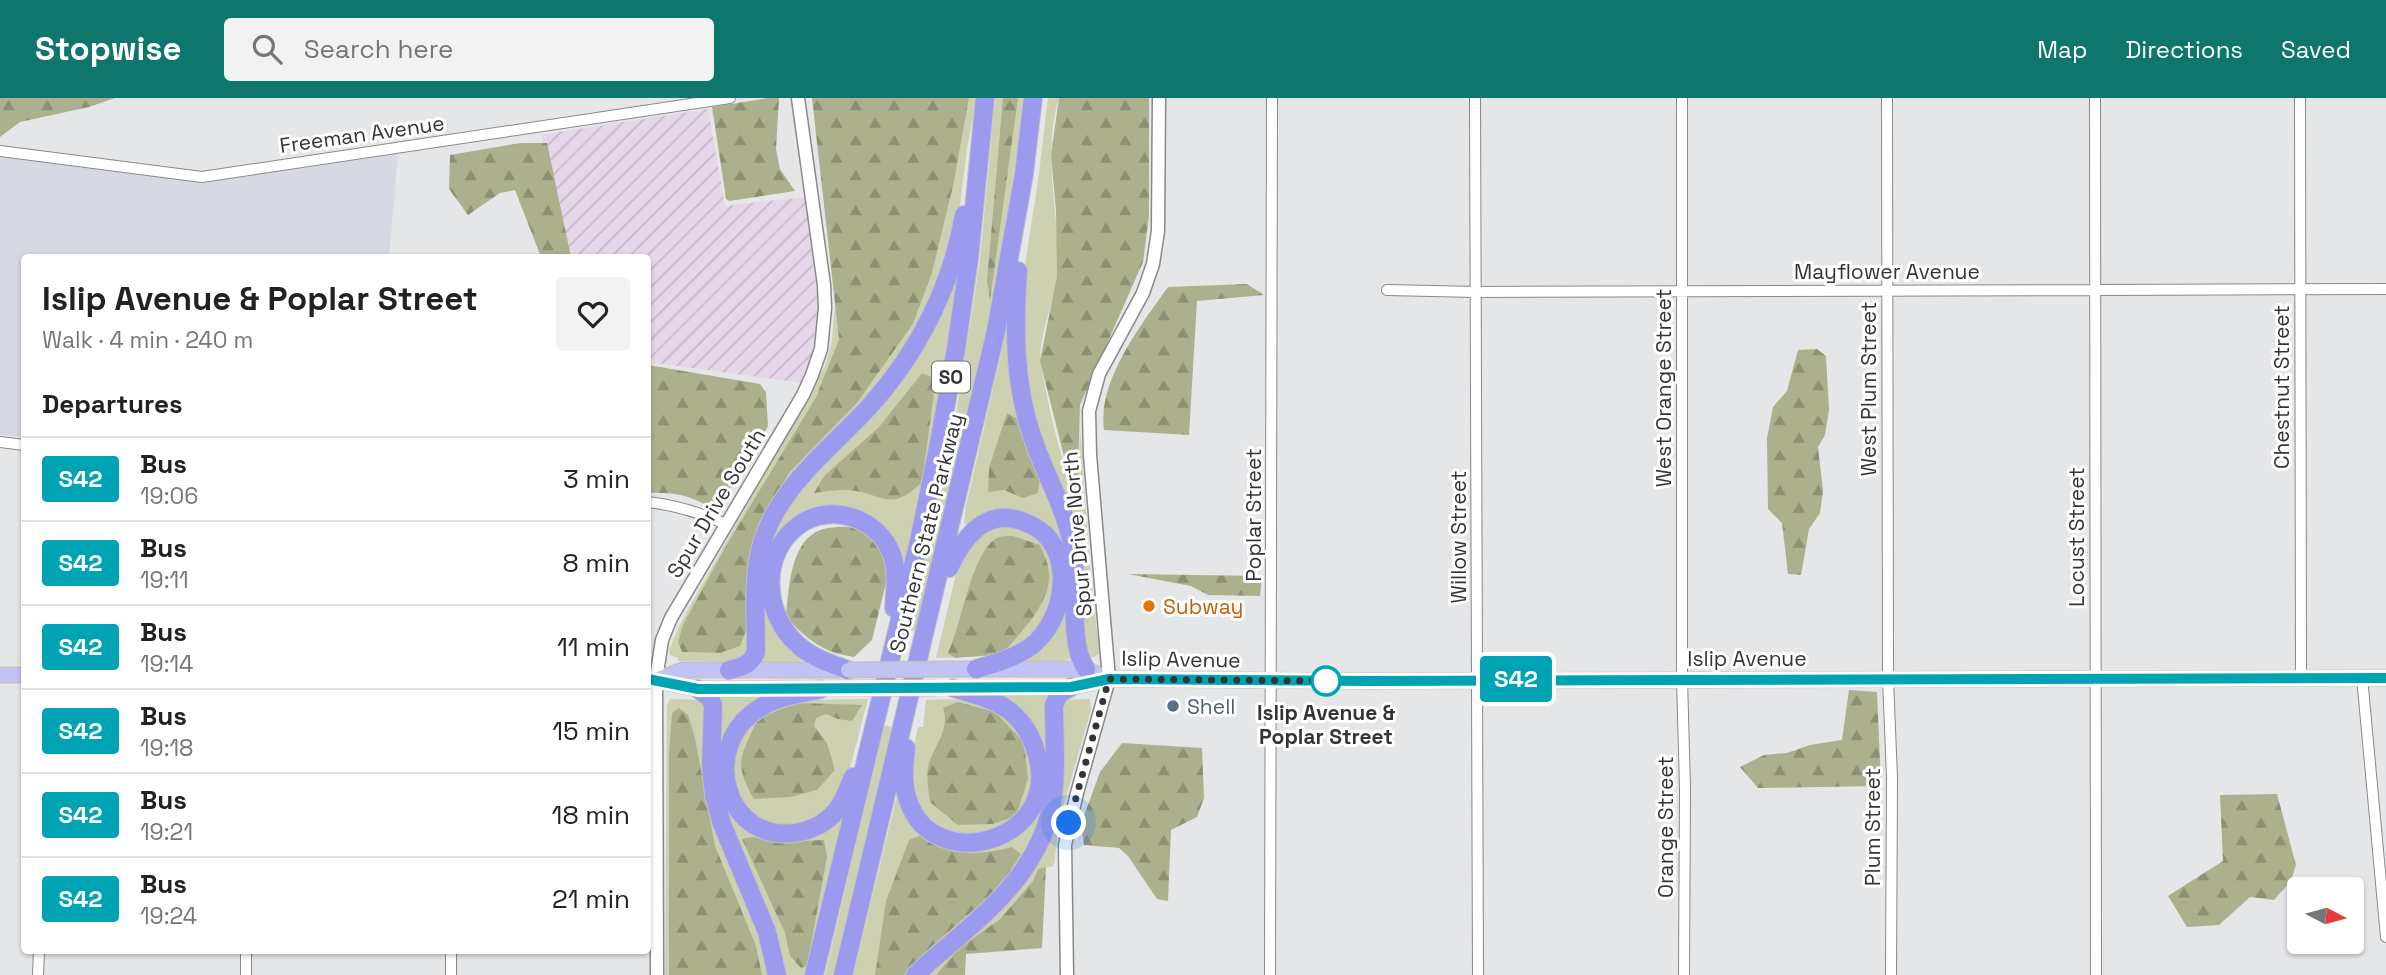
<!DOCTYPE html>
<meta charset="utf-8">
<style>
:root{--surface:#fff;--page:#f2f2f2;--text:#222;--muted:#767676;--line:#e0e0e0;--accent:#0f766e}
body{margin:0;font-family:"Space Grotesk",sans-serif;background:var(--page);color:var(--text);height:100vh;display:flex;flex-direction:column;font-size:26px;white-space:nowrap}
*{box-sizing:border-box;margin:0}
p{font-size:23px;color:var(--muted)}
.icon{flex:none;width:38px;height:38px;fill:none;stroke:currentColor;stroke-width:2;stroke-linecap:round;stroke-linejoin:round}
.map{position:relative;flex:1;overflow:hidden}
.details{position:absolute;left:21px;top:156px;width:630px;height:700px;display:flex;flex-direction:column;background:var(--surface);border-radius:7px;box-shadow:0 2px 5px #0004}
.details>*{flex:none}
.badge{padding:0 14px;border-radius:5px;font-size:24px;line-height:46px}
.needle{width:46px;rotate:96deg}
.buttons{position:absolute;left:2287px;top:779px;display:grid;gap:14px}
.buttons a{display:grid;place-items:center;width:77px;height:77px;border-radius:7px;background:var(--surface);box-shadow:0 2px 5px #0004;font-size:35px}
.you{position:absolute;width:35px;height:35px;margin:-18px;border:5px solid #fff;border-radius:50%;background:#1a73e8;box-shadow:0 0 0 10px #1a73e833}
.map>.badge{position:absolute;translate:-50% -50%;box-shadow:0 0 0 4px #fff}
h2{padding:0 21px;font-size:26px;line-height:63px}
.round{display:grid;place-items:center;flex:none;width:74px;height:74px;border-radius:7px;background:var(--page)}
.headline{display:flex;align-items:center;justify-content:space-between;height:119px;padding:0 21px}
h1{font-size:33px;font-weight:700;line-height:52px}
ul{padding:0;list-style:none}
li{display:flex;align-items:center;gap:21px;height:84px;padding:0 21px;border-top:2px solid var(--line)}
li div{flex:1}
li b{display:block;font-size:26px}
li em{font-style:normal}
li .badge{min-width:77px;font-weight:700;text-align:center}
header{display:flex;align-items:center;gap:42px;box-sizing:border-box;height:98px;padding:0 35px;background:var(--accent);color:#fff}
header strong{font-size:33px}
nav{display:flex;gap:38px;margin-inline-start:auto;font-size:24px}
.search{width:490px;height:63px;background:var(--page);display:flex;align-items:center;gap:18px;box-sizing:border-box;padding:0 24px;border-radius:7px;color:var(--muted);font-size:26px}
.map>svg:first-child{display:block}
.industrial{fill:url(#industrial-furrows)}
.built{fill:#d6d9e2}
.grass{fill:#ced1b1}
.forest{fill:url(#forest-firs)}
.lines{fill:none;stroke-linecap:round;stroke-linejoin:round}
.minor-casing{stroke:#88898a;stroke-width:12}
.tertiary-casing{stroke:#88898a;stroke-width:15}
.primary-casing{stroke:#c2c2c2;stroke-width:17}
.motorway-casing{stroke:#c2c2c2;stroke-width:20}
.minor{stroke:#fff;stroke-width:10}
.tertiary{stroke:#fff;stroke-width:12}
.primary{stroke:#c3c2f5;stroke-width:14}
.motorway{stroke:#9b9aef;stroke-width:18}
.primary-bridge-casing{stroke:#c2c2c2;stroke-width:17;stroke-linecap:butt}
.primary-bridge{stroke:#c3c2f5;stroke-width:14}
.line-casing{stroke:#fff;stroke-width:16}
.line{stroke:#00a3b4;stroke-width:10}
.walk{stroke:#343435;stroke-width:7;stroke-dasharray:0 12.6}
.food-dot{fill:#e8710a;stroke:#fff;stroke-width:2.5}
.stop-dot{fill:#fff;stroke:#00a3b4;stroke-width:3.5}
.service-dot{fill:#5c6f8a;stroke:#fff;stroke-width:2.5}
.labels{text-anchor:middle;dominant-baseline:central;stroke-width:6;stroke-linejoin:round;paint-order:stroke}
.shield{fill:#fff;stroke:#717172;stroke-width:2}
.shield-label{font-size:19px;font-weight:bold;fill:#343435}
.street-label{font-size:21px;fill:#343435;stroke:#fff}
.food-label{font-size:21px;fill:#c56008;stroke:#fff;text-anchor:start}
.service-label{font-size:21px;fill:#4e5e75;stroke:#fff;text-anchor:start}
.stop-label{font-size:21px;font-weight:bold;fill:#343435;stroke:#fff}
</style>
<header>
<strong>Stopwise</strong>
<div class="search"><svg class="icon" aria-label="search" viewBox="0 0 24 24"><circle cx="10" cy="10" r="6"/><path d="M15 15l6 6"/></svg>Search here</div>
<nav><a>Map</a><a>Directions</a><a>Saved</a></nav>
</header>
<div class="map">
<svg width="2386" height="877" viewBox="0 0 2386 877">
<defs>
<pattern id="industrial-furrows" width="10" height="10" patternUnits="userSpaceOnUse" patternTransform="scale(1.75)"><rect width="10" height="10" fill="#e6d6e9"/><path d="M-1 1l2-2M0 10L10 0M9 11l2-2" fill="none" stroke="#c6b8c8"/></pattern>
<pattern id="forest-firs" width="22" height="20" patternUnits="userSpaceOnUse" patternTransform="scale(1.75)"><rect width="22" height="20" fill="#adb08c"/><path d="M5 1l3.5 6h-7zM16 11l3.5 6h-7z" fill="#8e9073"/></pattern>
</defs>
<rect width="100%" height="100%" fill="#e5e6e8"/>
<path class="industrial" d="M708 11 725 108 805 99 819 209 813 252 803 285 648 264V159H563L541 37Z"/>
<path class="built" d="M398 56 389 159H24V339L0 337V59L202 85Z"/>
<path class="grass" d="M969 0H977L976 5 967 51 958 124 921 229 885 283 771 413 752 555 743 564 678 563V560L670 557 669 552 680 526 825 268 832 243 835 205 839 241 816 299 775 368 678 544 682 554 720 555 748 480 763 419 790 374 857 305 913 226 932 175 954 84Z
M995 0H1025L1001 162 971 312 918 533 908 531 957 311 980 161Z
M1048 0H1059C1041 57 1061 118 1057 177 1055 203 1037 241 1041 266 1048 311 1062 364 1077 407L1080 329 1091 484 1099 549V556L1094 559 1083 558V513L1045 355 1027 297 1023 180 1038 83Z
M949 190 956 191C948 283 926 372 907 462L901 461C888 429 866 406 829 409 819 410 807 417 798 421L766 490 804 558 801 562 800 568H760L762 483 774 428Z
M1005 238 1012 240 1064 431 1073 560 1063 563V567L994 569 1057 525 1053 433C1017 405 1008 413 969 427L964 425 966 408Z
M1008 423 1046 441 1058 497 1030 543 994 558 936 560 960 459 972 439Z
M1049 593 1053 599 1047 711 1015 777 909 877H853L899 689 918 726 1002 743 1047 679 1004 603 1008 594Z
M768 594 769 599 750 609 725 693 765 734 837 719 842 723 806 877H782L719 696 718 601 723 597Z
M670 601 707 602 708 653 756 812 772 877H665L667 607Z
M868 601 844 693 816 721 794 727 769 725 751 713 738 697 731 677 733 651 757 616 798 602Z
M951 601 997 609 1028 643 1033 695 1000 734C986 735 970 738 956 737 947 736 935 728 928 721 902 692 911 663 918 629H923L926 602Z
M1090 601 1091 612 1059 723 1054 768 1038 771 1033 783 1000 821 958 851 936 877H921L1046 742 1062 602Z
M884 627 895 630 835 877H825Z"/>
<path class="forest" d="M0 0H115L89 9 20 24 0 39Z
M768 0H779L776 51 780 71 795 93 729 103 726 101 712 9Z
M812 0H969L954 84 932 175 913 226 857 305 790 374 763 419 748 480 746 533 740 548 720 555 682 554 678 544 683 527 726 448 816 299 839 241Z
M1003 0H1018L990 202 987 183Z
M1059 0H1149V118L1143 164 1080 307 1077 410 1040 263 1057 178 1056 112 1051 57Z
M521 45H547L571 159H541L515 92 500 95 468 117 449 91 450 57Z
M1247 186 1264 197 1197 203 1189 337 1104 332C1097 283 1141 227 1168 189Z
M1817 251 1826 258 1829 312 1825 337 1818 349 1823 393 1820 415 1809 431 1801 477 1788 476 1782 425 1768 411 1767 340 1773 309 1787 293 1798 252Z
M648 267 760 286 766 294 768 328 739 381 712 410C688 397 675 394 648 395Z
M922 275 936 281 922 384C890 416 883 395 849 392 838 391 825 394 814 395L824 378 879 329Z
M1007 315 1025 325 1040 381 1038 395 1023 400 1004 392 988 394 989 370Z
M862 429 881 447 887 481 872 542 854 559C822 554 808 542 786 519 789 490 790 436 828 430 839 428 851 429 862 429Z
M1013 438 1040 447C1042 454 1047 461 1048 469 1056 501 1021 534 1002 556L955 560 948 555C962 527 971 454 997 440 1001 438 1008 438 1013 438Z
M1128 476 1262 478 1260 498 1208 497 1191 488Z
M1849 592 1877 594 1881 688 1758 690 1740 669 1764 657 1787 655 1810 647 1842 642Z
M958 604 995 614 1024 644 1028 681 1016 718 993 726 958 727 930 704C929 694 926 680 928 670 932 648 951 634 943 610Z
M797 605 862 607 852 623 838 621 826 616 816 620 814 628 827 645 835 672 817 692 790 699 754 701C732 664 742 657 758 620Z
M679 610 688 617 695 640 715 748 756 848 762 877H669V655L672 615Z
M1122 645 1202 650 1204 700 1197 719 1171 732 1168 803 1157 801 1128 758 1119 750 1084 747 1081 726 1100 674Z
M2277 696 2296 767 2291 783 2274 802 2250 799 2219 827 2187 829 2168 798 2223 763 2220 697Z
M922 737C950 759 979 758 1012 749L1021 756 1000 789 932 848 904 877H875L886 803 909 742Z
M753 739 775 744 824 742 827 759 807 868 801 870 790 858 785 835 742 741Z
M1046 769 1042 850 966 856 965 877H936L958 851 1000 821 1033 783 1038 771Z"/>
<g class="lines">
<defs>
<path id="minor" d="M1475 0 1478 877
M1682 0V581L1685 690 1684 877
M1887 0 1888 581 1892 680 1891 877
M2095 0 2096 877
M2300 0 2301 579
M0 53 202 79 730 0
M1387 192 1477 194 2386 191
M0 344 24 347
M648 404C675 407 701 415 726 426
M2362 579 2386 839
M38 877 39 852
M246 877V852
M451 877V852
M1270 877 1272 0"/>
<path id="tertiary" d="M657 877 656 581 662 542 671 520 803 297 812 277 821 251 825 210 824 187 798 0
M1067 877 1065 747 1077 695 1109 581 1090 357 1089 313 1099 276 1143 195 1153 166 1158 133 1159 0"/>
<path id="primary" d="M948 571H1086L1095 575
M0 577H24
M648 581 698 591 864 590
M658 581 683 572H840
M965 590 1071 589 1109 581 1369 583 2386 580"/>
<path id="motorway" d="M1018 173C1014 229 1014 288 1033 341 1045 376 1065 410 1072 446 1079 481 1067 544 1086 571
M949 470C963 440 985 410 1022 423 1032 427 1043 432 1049 441 1074 473 1060 530 1027 551 1012 561 993 566 976 571
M729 572C743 569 750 567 756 554 756 518 752 477 763 442 781 387 830 351 868 310 917 256 951 190 964 117
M848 572C829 565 810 559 796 545 763 514 760 455 799 427 831 404 879 420 892 457 898 473 895 493 894 510
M698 591 710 600 713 607 711 669 714 697 722 726 767 834 777 877
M821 591C800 596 778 598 760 610 698 647 724 749 800 734 814 731 827 724 836 713 844 703 848 691 853 679
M906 650C904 668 902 685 908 702 933 780 1065 743 1036 654 1032 639 1024 625 1011 614 995 601 972 596 953 590
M814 877 919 443 938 350 956 251 969 161 985 0
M843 877 996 233 1024 76 1033 0
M915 877C967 829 1033 787 1050 714 1058 680 1054 642 1054 607L1059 596 1071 589"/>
</defs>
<use href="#minor" class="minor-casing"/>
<use href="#tertiary" class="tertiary-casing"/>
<use href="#primary" class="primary-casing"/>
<use href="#motorway" class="motorway-casing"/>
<use href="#minor" class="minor"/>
<use href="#tertiary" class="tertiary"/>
<use href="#primary" class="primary"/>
<use href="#motorway" class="motorway"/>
<defs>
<path id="primary-bridge" d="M848 572 948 571
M864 590H936"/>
</defs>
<use href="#primary-bridge" class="primary-bridge-casing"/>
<use href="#primary-bridge" class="primary-bridge"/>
</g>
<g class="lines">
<defs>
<path id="line" d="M648 581 698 591 1071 589 1109 581 1369 583 2386 580"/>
</defs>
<use href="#line" class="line-casing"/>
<use href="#line" class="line"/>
<path class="walk" d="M1069 725 1109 581 1326 583"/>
</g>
<circle class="food-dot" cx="1149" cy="508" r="7"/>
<circle class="stop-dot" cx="1326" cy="583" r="14"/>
<circle class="service-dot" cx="1173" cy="608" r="7"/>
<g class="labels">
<rect class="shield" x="932" y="263.5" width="38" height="31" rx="5"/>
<g class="shield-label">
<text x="951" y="279">SO</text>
</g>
<g class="street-label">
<text transform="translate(362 36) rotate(-8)">Freeman Avenue</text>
<text x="1887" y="173">Mayflower Avenue</text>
<text transform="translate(2281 289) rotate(-90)">Chestnut Street</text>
<text transform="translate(1663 290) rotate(-90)">West Orange Street</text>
<text transform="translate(1868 291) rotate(-90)">West Plum Street</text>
<text transform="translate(716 405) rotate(-59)">Spur Drive South</text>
<text transform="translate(1253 417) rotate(-90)">Poplar Street</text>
<text transform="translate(926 435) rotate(-76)">Southern State Parkway</text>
<text transform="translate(1077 436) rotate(-95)">Spur Drive North</text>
<text transform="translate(1458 439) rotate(-90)">Willow Street</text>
<text transform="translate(2076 439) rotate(-90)">Locust Street</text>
<text x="1747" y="560">Islip Avenue</text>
<text transform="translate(1181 561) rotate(1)">Islip Avenue</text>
<text transform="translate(1665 729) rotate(-90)">Orange Street</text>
<text transform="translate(1872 729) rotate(-90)">Plum Street</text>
</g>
<g class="food-label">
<text x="1163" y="508">Subway</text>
</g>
<g class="service-label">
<text x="1187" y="608">Shell</text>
</g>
<g class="stop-label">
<text x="1326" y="614">Islip Avenue &amp;<tspan x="1326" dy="24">Poplar Street</tspan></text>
</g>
</g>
</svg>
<div class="buttons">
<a><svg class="needle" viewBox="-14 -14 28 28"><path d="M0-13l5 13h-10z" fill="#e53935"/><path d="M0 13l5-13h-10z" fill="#767676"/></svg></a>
</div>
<div class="you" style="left:1069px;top:725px"></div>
<b class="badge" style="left:1516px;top:581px;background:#00a3b4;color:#fff">S42</b>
<section class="details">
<div class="headline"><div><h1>Islip Avenue &amp; Poplar Street</h1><p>Walk · 4 min · 240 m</p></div><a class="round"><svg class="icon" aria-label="heart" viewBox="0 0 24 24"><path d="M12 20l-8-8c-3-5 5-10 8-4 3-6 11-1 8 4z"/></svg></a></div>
<h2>Departures</h2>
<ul>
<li><span class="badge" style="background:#00a3b4;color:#fff">S42</span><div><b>Bus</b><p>19:06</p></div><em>3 min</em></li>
<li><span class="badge" style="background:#00a3b4;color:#fff">S42</span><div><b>Bus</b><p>19:11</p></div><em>8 min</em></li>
<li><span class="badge" style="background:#00a3b4;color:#fff">S42</span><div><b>Bus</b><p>19:14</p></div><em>11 min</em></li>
<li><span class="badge" style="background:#00a3b4;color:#fff">S42</span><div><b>Bus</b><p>19:18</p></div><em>15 min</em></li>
<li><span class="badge" style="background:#00a3b4;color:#fff">S42</span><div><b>Bus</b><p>19:21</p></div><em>18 min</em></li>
<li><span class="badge" style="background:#00a3b4;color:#fff">S42</span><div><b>Bus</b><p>19:24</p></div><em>21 min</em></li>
</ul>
</section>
</div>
